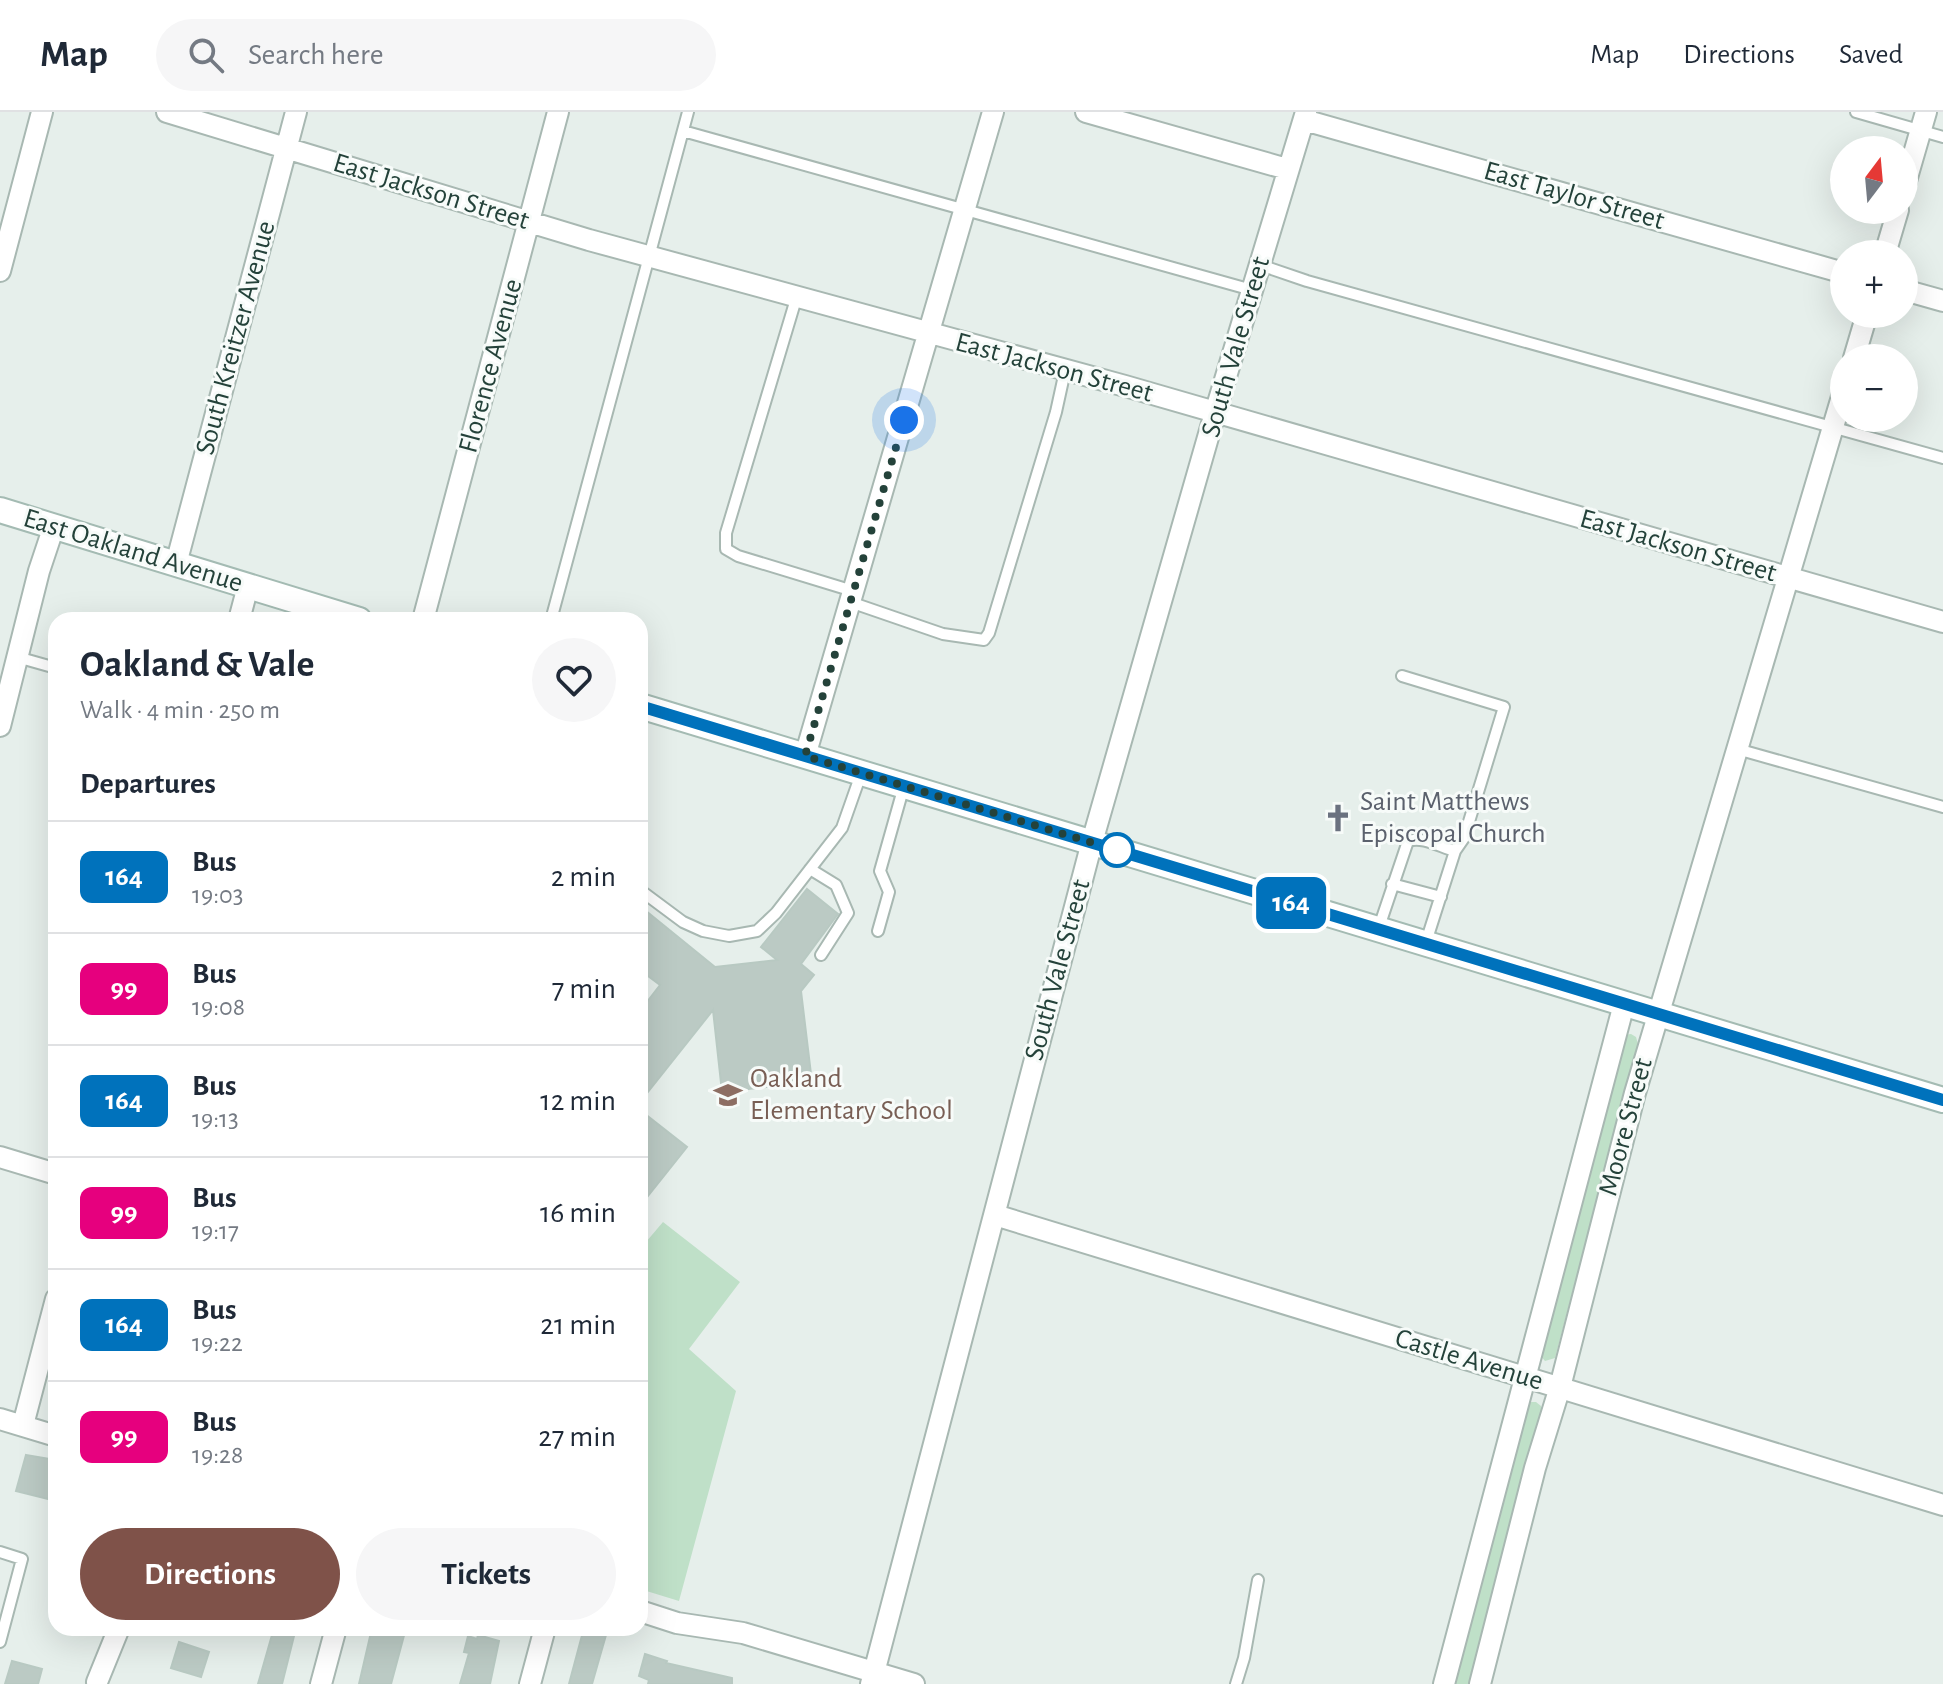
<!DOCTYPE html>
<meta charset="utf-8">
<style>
:root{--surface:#fff;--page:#f6f6f7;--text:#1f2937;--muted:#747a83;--line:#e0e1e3;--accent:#7f5249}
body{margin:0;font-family:"Alegreya Sans",sans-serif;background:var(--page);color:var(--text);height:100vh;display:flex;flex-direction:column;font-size:30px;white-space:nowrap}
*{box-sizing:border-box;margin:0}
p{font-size:26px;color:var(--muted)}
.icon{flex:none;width:44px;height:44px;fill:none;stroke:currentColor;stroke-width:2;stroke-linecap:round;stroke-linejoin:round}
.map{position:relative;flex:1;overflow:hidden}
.panel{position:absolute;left:48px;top:500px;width:600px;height:1024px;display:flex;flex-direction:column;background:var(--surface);border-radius:24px;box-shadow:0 8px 32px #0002}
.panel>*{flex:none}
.badge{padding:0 16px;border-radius:12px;font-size:28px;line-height:52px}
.needle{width:52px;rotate:16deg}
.tools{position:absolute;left:1830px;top:24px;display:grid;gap:16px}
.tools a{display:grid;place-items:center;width:88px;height:88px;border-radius:50%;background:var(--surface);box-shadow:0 8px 32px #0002;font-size:40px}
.you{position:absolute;width:40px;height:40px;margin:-20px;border:6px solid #fff;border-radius:50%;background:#1a73e8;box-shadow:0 0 0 12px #1a73e833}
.map>.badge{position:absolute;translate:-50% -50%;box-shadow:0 0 0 4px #fff}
h2{padding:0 32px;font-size:30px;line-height:72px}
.round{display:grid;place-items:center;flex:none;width:84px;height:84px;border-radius:42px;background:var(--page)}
.summary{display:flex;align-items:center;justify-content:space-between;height:136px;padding:0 32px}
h1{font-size:38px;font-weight:700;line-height:60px}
.cta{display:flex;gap:16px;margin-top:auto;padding:16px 32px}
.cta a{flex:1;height:92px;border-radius:48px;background:var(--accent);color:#fff;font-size:32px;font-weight:700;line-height:92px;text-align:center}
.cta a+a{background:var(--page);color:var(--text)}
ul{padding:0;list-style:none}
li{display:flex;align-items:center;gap:24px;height:112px;padding:0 32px;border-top:2px solid var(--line)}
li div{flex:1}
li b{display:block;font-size:30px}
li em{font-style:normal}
li .badge{min-width:88px;font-weight:700;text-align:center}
header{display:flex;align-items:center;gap:48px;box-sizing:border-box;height:112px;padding:0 40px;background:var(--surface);border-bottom:2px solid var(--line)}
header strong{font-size:38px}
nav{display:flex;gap:44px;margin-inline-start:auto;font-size:28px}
.search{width:560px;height:72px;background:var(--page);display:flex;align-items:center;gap:20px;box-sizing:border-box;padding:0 28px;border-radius:44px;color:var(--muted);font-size:30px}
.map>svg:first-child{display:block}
.green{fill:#bfe0c8}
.building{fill:#bbcac4;stroke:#b8c9c2;stroke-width:2}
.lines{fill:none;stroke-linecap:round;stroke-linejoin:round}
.lane-casing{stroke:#a8b8b2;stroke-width:14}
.street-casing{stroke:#a8b8b2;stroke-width:24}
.secondary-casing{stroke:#a4bbb3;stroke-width:28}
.lane{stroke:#fff;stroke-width:10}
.street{stroke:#fff;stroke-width:20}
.secondary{stroke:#fff;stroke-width:24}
.line-casing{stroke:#fff;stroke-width:18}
.line{stroke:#0072bc;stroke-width:12}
.walk{stroke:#24423a;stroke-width:8;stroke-dasharray:0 14.4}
.stop-dot{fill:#fff;stroke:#0072bc;stroke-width:4}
.labels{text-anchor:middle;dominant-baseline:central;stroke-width:6;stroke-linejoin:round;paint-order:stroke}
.street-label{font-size:28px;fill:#24423a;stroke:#f7fbf9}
.worship-label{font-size:28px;fill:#5b616d;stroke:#f7fbf9;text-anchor:start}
.education-label{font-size:28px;fill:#785e54;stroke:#f7fbf9;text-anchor:start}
</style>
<header>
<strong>Map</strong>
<div class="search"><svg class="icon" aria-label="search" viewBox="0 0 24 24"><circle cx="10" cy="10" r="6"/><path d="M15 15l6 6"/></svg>Search here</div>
<nav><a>Map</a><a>Directions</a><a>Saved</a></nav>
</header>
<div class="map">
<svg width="1943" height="1572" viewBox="0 0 1943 1572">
<rect width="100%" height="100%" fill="#e6efeb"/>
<path class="green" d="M1631 922 1636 925 1638 932 1555 1246 1545 1249 1539 1242 1624 923Z
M663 1110 740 1170 689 1237 736 1279 679 1489 640 1477V1137Z
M1530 1290H1536L1541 1294V1302L1471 1572H1451L1524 1295Z"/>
<path class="building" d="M807 777 838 802 801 852 814 863 801 879 811 962 793 964 794 972 722 980 713 898 640 990V899L660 873 640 858V794L715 855 777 848 761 835Z
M640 998 687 1035 640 1094Z
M26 1343 56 1348V1389L16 1379Z
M274 1516H296L282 1572H258Z
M372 1516H406L391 1572H359Z
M584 1516H608L592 1572H569Z
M478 1523 499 1529 490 1572H460L469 1541 464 1540 468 1524 477 1527Z
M179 1530 209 1540 201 1565 171 1556Z
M645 1542 667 1549 666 1551 732 1566V1572H648L649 1568 639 1564Z
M12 1549 42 1557 38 1572H5Z"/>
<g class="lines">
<defs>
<path id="lane" d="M1856 0 1943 25
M683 19 1252 178
M1260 153 1307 169 1943 346
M796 187 726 421V437L738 444 853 479
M850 490 943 522 984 528 989 521 1056 300 1065 259
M551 508 688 0
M17 545 56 556
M1402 564 1504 595 1464 726 1455 739
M1737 637 1943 695
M810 757 836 773 848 801 821 843
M1392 772 1441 785
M640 778 683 810 703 819 729 824 757 819 776 801 842 716 861 662
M1378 818 1408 729C1423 724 1440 735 1455 739L1426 830
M878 819 889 780 880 759 904 674
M0 1440 22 1447 0 1530
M1236 1572 1244 1546 1258 1468"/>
<path id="street" d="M167 0 589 128 1125 274 1943 510
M1086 0 1287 57
M1304 8 1844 161
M1904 76 1926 0
M1885 142 1898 98
M0 159 42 0
M1904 178 1943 189
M1854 246 1867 202
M176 452 296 0
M239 508 248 474
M423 508 558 0
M0 614 39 459 54 414
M805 644 993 0
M0 1045 56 1062
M995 1103 1943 1393
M0 1307 56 1324
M23 1313 56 1187
M640 1499 677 1511 743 1521 914 1572
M97 1570 119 1516
M321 1572 336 1516
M530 1572 545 1516
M871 1572 1092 730 1215 301 1306 0
M1444 1572 1624 892
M1480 1572 1535 1356 1560 1275 1635 981 1844 278"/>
<path id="secondary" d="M0 398 359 508
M640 594 1943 988"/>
</defs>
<use href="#lane" class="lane-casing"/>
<use href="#street" class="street-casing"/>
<use href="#secondary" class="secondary-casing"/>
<use href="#lane" class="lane"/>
<use href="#street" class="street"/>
<use href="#secondary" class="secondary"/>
</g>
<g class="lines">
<defs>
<path id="line" d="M640 594 1943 988"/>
</defs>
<use href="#line" class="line-casing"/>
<use href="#line" class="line"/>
<path class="walk" d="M904 308 805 644 1120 739 1117 738"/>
</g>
<defs>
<symbol id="church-bare" viewBox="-9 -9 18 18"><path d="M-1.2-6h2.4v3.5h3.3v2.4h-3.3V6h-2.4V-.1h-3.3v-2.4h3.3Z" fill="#6b7280" stroke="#f7fbf9" stroke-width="2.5" paint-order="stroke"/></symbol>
<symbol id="school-bare" viewBox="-9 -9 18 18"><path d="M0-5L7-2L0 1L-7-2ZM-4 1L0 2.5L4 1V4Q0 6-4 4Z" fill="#8d6e63" stroke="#f7fbf9" stroke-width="2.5" paint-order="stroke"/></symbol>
</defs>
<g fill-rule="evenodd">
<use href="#church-bare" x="1318" y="686" width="40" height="40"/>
<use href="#school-bare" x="708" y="963" width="40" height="40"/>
</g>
<circle class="stop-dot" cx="1117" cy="738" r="16"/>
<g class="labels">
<g class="street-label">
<text transform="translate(431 80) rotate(17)">East Jackson Street</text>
<text transform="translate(1574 84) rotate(16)">East Taylor Street</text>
<text transform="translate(236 226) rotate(-75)">South Kreitzer Avenue</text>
<text transform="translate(1236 235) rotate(-74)">South Vale Street</text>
<text transform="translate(491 254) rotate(-75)">Florence Avenue</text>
<text transform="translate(1054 256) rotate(15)">East Jackson Street</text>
<text transform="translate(1678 434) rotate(16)">East Jackson Street</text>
<text transform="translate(133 439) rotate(17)">East Oakland Avenue</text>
<text transform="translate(1058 858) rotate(-75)">South Vale Street</text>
<text transform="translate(1626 1015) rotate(-75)">Moore Street</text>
<text transform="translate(1469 1248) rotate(17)">Castle Avenue</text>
</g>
<g class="worship-label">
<text x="1360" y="690">Saint Matthews<tspan x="1360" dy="32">Episcopal Church</tspan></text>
</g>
<g class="education-label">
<text x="750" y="967">Oakland<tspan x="750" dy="32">Elementary School</tspan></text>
</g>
</g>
</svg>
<div class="tools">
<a><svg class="needle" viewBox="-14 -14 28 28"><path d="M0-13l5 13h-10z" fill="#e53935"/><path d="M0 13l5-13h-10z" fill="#747a83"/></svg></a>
<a>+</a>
<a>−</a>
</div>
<div class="you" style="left:904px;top:308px"></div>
<b class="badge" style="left:1291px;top:791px;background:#0072bc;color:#fff">164</b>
<section class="panel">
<div class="summary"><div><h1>Oakland &amp; Vale</h1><p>Walk · 4 min · 250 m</p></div><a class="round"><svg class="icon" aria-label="heart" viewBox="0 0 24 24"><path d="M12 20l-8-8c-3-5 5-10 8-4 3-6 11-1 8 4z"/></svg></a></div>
<h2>Departures</h2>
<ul>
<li><span class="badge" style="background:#0072bc;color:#fff">164</span><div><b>Bus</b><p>19:03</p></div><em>2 min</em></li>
<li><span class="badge" style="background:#e6007e;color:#fff">99</span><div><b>Bus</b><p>19:08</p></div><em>7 min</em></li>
<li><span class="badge" style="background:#0072bc;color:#fff">164</span><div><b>Bus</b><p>19:13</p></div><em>12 min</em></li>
<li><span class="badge" style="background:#e6007e;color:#fff">99</span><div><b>Bus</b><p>19:17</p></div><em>16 min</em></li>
<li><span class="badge" style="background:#0072bc;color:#fff">164</span><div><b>Bus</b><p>19:22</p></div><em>21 min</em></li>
<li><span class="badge" style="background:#e6007e;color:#fff">99</span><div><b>Bus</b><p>19:28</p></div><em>27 min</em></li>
</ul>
<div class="cta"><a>Directions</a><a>Tickets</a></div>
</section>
</div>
